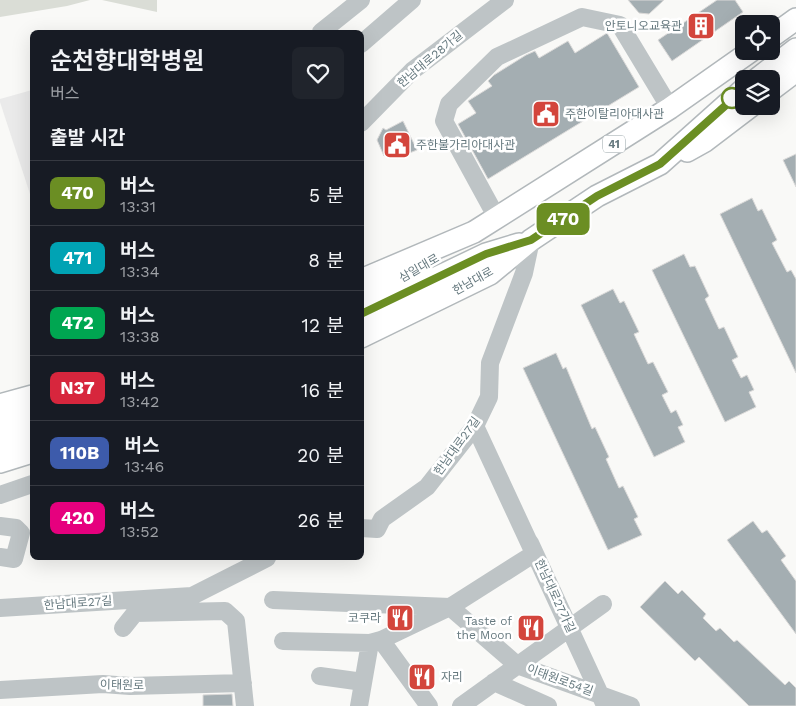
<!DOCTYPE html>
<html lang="ko">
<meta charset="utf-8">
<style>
:root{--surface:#171b24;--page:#20242c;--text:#f1f3f6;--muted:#9ea1a6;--line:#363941}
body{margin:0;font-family:"Work Sans","Noto Sans KR",sans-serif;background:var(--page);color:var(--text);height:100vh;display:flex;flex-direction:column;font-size:19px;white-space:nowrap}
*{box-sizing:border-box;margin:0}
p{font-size:16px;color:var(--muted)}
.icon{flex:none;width:28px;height:28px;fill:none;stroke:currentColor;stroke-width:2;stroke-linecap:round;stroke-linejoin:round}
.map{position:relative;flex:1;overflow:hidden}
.side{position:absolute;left:30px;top:30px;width:334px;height:530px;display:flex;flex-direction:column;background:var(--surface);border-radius:8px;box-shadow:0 5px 20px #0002}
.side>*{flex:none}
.badge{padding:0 10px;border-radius:8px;font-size:18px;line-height:32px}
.buttons{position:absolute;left:735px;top:15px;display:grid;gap:10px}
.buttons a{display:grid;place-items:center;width:45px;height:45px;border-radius:8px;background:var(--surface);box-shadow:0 5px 20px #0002;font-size:25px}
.map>.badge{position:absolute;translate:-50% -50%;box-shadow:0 0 0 2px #fff}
h2{padding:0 20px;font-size:19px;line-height:45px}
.round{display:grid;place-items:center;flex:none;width:52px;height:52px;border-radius:8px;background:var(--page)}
.headline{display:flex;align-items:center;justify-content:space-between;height:85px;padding:0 20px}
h1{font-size:24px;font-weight:600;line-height:38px}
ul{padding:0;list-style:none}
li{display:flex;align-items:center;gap:15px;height:65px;padding:0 20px;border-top:1px solid var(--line)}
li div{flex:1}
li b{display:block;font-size:19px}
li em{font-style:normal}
li .badge{min-width:55px;font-weight:700;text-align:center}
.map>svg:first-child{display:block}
.built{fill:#eaeaea}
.green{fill:#daddd6}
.building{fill:#a4aeb2;stroke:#dbdad9}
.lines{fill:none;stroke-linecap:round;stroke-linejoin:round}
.major-casing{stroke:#b2b8bb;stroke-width:24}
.minor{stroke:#bec4c6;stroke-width:18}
.major{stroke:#fff;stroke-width:21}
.line-casing{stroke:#fff;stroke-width:11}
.line{stroke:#6b8e23;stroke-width:8}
.stop-dot{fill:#fff;stroke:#6b8e23;stroke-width:2.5}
.labels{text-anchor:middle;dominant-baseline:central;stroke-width:5;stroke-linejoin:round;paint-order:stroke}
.shield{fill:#fff;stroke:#94a1a5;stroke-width:1}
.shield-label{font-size:11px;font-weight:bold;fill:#66797f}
.poi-label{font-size:12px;fill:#66797f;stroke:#fff;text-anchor:end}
.street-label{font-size:12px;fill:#66797f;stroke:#fff}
</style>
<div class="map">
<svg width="796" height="706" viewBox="0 0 796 706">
<rect width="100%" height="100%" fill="#f9f9f7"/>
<path class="built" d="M32 90V200L0 102V99Z"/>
<path class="green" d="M0 0H90L67 6 0 17Z
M102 0H157V12Z"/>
<path class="building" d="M628 0H664L649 14 639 13Z
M717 0H735L743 12 672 61 658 40Z
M607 33 639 87 488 179 458 124 476 113 468 101 492 86 488 81 494 75 526 55 535 51 539 58 568 41 575 53Z
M403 121 417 150 397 158 391 152 384 156 377 140 383 128 386 130Z
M796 154V187L783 160Z
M752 198 758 211 762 209 777 240 772 243 787 272 791 270 796 279V373L720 214Z
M684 254 690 267 695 266 709 296 705 299 719 329 724 327 738 357 732 360 741 378 747 375 754 390 749 392 756 407 725 422 652 270Z
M613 289 620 303 624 301 639 332 634 334 648 364 653 362 668 392 662 395 671 413 676 410 683 425 678 427 685 442 654 457 581 305Z
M556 353 563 369 566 367 592 429 595 427 609 457 606 459 619 488 623 486 638 517 634 519 642 535 608 550 523 368Z
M753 521 762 533 767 530 786 556 781 560 796 581V634L727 540Z
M665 581 678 594 682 590 706 614 703 618 716 631 720 628 734 642 737 640 785 685 789 681 796 688V706H749L699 657 695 661 640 607Z
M232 694 233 706H203V695Z"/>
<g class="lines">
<defs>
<path id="major" d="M771 37 796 19
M757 79 796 49
M771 90 796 71
M687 151 705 141 751 106
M361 280 474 232 670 108 751 51
M361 298 421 269
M361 314 486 254 519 244
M361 337 490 274 531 240 597 196 660 164 744 89
M0 405 32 396
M0 424 32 414
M0 442 32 432
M0 462 32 452"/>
</defs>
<use href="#major" class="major-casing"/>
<path class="minor" d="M321 32 361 0
M361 44 412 0
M361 123 412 71 505 0
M497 218 444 121 449 104 497 57 582 17 620 25 670 108
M0 495 32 484
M0 526 16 528 21 533 14 559 0 557
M361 528 377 529 382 519 427 487 475 426 489 397 490 363 524 273 531 240
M530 543 603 701
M273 600 450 607 517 665 631 706
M0 608 192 596 267 558
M123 628 135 613 225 611 236 621 245 706
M381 640 429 706
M283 641 370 643 381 640 450 607 532 555 533 551 475 426
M320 676 363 682
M494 682 548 706
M0 690 103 684 130 686 243 683
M359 706 370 643
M461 706 603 604"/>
<use href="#major" class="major"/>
</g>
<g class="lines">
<defs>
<path id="line" d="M361 314 486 254 531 240 597 196 660 164 744 89"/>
</defs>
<use href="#line" class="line-casing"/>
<use href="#line" class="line"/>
</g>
<defs>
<symbol id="building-square" viewBox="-11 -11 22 22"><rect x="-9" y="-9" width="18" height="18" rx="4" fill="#d3453c" stroke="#fff"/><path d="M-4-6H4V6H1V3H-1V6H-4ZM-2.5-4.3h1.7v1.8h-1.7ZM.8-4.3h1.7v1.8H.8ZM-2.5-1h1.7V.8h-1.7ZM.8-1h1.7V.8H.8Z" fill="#fff"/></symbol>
<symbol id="civic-square" viewBox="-11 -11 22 22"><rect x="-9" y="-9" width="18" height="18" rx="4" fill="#d3453c" stroke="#fff"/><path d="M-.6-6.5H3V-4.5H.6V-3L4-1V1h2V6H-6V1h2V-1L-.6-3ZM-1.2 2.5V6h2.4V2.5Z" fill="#fff"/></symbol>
<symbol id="restaurant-square" viewBox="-11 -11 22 22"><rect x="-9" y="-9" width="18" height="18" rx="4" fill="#d3453c" stroke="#fff"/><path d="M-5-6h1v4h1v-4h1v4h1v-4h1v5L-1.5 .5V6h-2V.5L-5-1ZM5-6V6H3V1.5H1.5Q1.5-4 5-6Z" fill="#fff"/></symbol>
</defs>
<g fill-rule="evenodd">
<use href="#building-square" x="685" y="10" width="32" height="32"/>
<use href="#civic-square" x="530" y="98" width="32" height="32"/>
<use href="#civic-square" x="381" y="129" width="32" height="32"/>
<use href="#restaurant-square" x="384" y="602" width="32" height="32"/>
<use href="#restaurant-square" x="515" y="612" width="32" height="32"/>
<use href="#restaurant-square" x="406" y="661" width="32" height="32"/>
</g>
<circle class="stop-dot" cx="732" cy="98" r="10"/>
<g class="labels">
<rect class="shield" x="603" y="135.5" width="22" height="17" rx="4"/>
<g class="shield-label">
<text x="614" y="144">41</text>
</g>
<g class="poi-label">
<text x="682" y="26">안토니오교육관</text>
<text x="565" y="114" text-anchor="start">주한이탈리아대사관</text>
<text x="416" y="145" text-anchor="start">주한불가리아대사관</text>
<text x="381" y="618">코쿠라</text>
<text x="512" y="621">Taste of<tspan x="512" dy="14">the Moon</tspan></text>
<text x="441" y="677" text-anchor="start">자리</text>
</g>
<g class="street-label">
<text transform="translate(430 59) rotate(-40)">한남대로28가길</text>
<text transform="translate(419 268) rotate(-30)">삼일대로</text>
<text transform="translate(473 281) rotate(-29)">한남대로</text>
<text transform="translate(457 446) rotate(-54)">한남대로27길</text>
<text transform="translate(555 596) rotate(65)">한남대로27가길</text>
<text transform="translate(78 603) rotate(-4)">한남대로27길</text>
<text transform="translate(560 680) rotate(20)">이태원로54길</text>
<text transform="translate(122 685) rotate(1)">이태원로</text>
</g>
</g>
</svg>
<div class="buttons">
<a><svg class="icon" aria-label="locate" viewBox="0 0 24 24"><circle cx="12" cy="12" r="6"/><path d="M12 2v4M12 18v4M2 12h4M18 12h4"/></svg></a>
<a><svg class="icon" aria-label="layers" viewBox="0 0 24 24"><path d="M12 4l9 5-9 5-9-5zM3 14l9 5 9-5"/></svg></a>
</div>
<b class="badge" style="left:563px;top:219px;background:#6b8e23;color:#fff">470</b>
<section class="side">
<div class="headline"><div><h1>순천향대학병원</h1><p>버스</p></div><a class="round"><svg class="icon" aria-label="heart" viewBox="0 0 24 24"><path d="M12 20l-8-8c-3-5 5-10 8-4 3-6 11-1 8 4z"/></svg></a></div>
<h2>출발 시간</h2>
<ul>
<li><span class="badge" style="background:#6b8e23;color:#fff">470</span><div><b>버스</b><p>13:31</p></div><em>5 분</em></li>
<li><span class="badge" style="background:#00a3b4;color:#fff">471</span><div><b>버스</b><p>13:34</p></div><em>8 분</em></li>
<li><span class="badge" style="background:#00a651;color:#fff">472</span><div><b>버스</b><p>13:38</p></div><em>12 분</em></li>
<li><span class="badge" style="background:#d7263d;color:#fff">N37</span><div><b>버스</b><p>13:42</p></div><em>16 분</em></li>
<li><span class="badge" style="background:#3d5bab;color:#fff">110B</span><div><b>버스</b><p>13:46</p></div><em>20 분</em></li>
<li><span class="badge" style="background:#e6007e;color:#fff">420</span><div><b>버스</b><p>13:52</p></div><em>26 분</em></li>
</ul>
</section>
</div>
